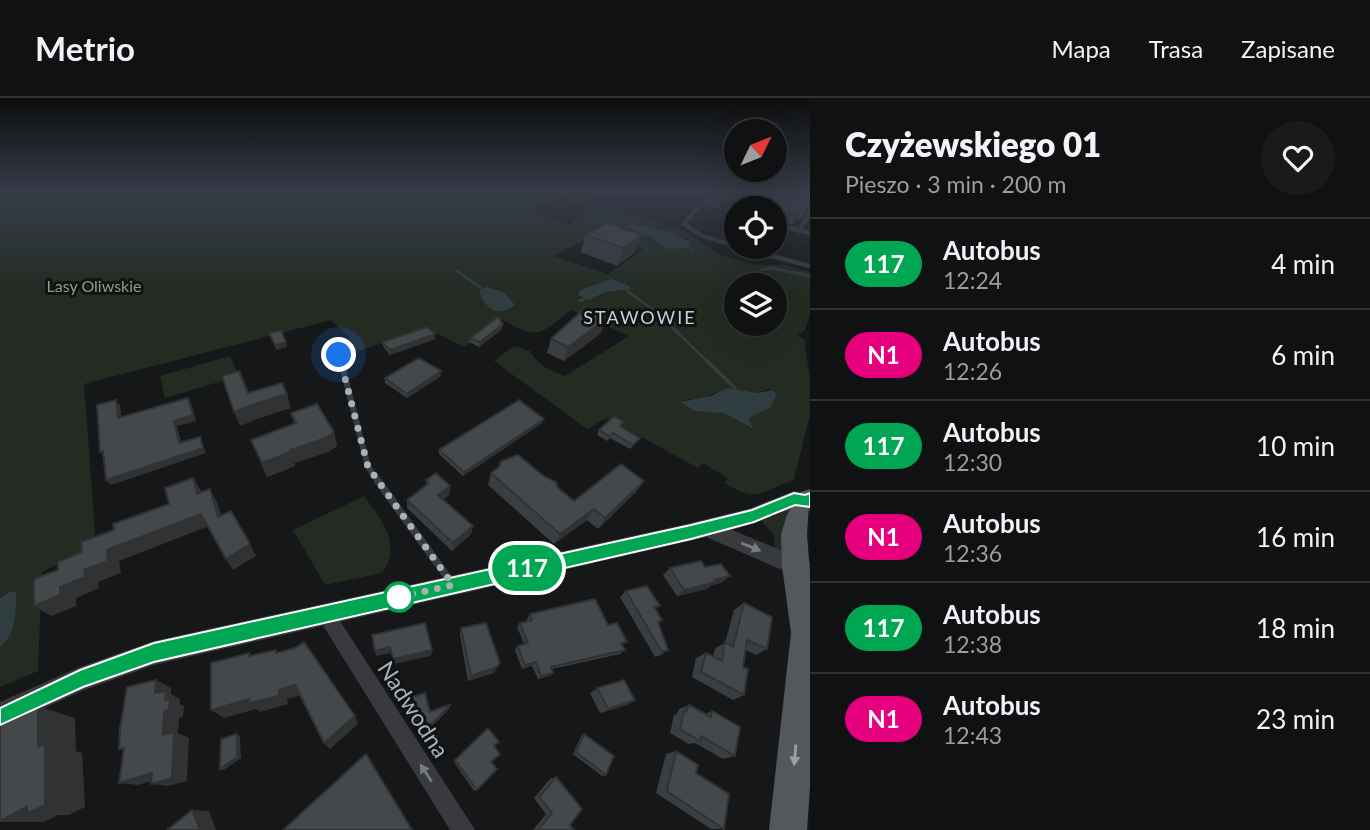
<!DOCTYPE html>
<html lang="pl">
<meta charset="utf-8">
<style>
:root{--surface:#101112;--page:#191a1b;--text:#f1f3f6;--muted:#9c9d9f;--line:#303132}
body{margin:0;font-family:Lato,sans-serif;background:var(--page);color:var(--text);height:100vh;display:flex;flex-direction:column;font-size:26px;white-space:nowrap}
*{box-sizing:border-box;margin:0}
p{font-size:23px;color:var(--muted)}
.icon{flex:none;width:38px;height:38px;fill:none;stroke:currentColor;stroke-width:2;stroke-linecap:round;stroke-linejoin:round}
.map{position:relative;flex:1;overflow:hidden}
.drawer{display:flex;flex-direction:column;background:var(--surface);width:560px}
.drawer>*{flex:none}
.badge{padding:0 14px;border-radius:23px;font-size:24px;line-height:46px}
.needle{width:46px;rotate:47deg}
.buttons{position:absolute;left:724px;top:21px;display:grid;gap:14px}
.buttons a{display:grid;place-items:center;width:63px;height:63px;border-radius:50%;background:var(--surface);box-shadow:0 7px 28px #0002,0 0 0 2px var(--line);font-size:35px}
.you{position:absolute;width:35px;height:35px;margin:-18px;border:5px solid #fff;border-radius:50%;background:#1a73e8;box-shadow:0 0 0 10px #1a73e833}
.map>.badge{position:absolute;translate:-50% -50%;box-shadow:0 0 0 4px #fff}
.round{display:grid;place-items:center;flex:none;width:74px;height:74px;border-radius:37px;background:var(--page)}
.summary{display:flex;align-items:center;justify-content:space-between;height:119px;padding:0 35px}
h1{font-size:33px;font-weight:800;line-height:52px}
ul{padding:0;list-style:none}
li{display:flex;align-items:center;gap:21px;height:91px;padding:0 35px;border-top:2px solid var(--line)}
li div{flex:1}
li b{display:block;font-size:26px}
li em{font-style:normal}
li .badge{min-width:77px;font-weight:700;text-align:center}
header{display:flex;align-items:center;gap:42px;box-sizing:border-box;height:98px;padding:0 35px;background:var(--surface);border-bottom:2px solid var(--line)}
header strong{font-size:33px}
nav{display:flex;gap:38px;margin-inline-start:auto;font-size:24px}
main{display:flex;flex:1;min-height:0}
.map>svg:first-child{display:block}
.green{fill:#232b23;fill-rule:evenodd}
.water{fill:#303d41}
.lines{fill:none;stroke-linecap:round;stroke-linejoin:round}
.stream-far2{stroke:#303d41;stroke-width:2}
.stream-far1{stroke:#303d41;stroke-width:2.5}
.stream{stroke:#303d41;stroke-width:3.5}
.service-far3{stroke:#383a3d;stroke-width:4.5}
.service-far2{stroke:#383a3d;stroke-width:5}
.service-far1{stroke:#383a3d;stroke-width:6}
.service{stroke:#383a3d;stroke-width:8}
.minor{fill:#383a3d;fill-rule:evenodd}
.tertiary{fill:#383a3d;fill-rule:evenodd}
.primary{fill:#54585c;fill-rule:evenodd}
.wall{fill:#3b3e40}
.shaded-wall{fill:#303234}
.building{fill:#45484b;stroke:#303234;stroke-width:2}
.oneway{fill:#767c81}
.oneway2{fill:#98a0a6}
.line{fill:#00a651;stroke:#fff;stroke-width:2}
.walk{stroke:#a9b2b8;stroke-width:7;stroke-dasharray:0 12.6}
.stop-dot{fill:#fff;stroke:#00a651;stroke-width:3.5}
.labels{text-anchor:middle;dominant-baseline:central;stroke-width:6;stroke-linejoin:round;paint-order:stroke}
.far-park-label{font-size:16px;fill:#88a281;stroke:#111213}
.far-neighbourhood-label{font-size:18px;letter-spacing:2px;fill:#cacfd4;stroke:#111213}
.near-street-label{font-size:23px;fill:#a9b2b8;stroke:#111213}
</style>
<header>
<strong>Metrio</strong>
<nav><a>Mapa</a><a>Trasa</a><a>Zapisane</a></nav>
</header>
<main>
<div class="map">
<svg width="810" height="732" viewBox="0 0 810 732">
<rect width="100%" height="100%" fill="#161718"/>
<path class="green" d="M0 94H568L684 133 720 157 757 167H786L810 174V217L805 232 798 237 804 241 810 281V317L794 382C759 393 760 406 724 385L728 380 703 365 698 370 607 320 587 331 494 263 514 248 530 253C538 267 550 273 565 278L629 238 571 212C539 237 538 243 501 221L464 249 427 230 347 257 344 243 350 240 331 222 84 286 96 447 42 474 38 573 0 589V550L6 545 16 494 11 493 0 500ZM559 99 568 101 566 104 588 109 570 127 536 115 540 107ZM628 126 687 140 686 150C659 153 653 137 627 131ZM596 136 643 151 608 176 554 158ZM737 187H775V226H737ZM728 290 758 295 768 291 777 296 771 309 749 320 752 331 724 315 683 302 700 301Z
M230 258 239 278 165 300 160 278Z
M364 398C381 421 403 447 382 475L325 487 293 432Z
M791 410 783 455 775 452 774 437 760 421Z"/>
<path class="water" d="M628 126C641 126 684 136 690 145L686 150 667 151 650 139 625 129Z
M612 181 630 188V191L605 194 589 202 578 197 580 192Z
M486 189 504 194 515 207C497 220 485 211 479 193Z
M728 290 758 295 772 292 777 296 771 309 749 320 753 331 724 315 695 313 680 304 710 298Z
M11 493 16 494C16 514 16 536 0 550V500Z"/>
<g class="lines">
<path class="stream-far2" d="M688 149 693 152"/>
<path class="stream-far1" d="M456 172 481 190
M761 172 772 170 810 178
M627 193 656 214 709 265
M579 203 584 201"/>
<path class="stream" d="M707 263 735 290"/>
<path class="service-far3" d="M698 109 684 126 702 138 737 148
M799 133 810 114
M738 149 810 168
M772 154 786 129 810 135"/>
<path class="service-far2" d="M339 257 341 265"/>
<path class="service-far1" d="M341 263 368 369 380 385"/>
<path class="service" d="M378 383 451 484"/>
<path class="minor" d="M732 94H744L771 101 767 103Z
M325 506 331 509 475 732H450L319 521 316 515 319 509Z"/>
<path class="tertiary" d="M794 393 810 397V413C785 406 757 425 732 432L810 464V484L706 439 154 567 84 592 0 630V604L80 569 154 543 691 425 751 410Z"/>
<path class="primary" d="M810 391 807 436 810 476V689L807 732H769L791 535 782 468 781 436 787 417 801 394Z"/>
</g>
<path class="wall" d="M712 94H730L717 110 705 107Z
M778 94H810V106L800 122 796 121 793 126H782L775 110H742L745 104Z
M586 137H642L635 154 617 168 581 154Z
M756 149H768L766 151Z
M502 231 479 249 469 244 470 240Z
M601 235 564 263 547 255 551 241Z
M435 236V241L390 257 383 248 382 244Z
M441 278 407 300 385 285V280Z
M291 315 334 334 337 348 328 354 294 365 295 368 267 379 251 342 294 326Z
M544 321 542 325 463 378 439 356V352Z
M622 329 637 344 630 351 610 340 607 343 597 337 599 332Z
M491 375 558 390 574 403 644 383 636 394 598 431 587 422 554 446 488 387Z
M426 382 450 388 449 397 443 402 473 428 471 436 452 453 407 410V402L426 388Z
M705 469 721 485 712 487 707 491 677 498 663 477 670 470Z
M626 493 660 508 655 511 658 525 668 552 661 557 655 559 620 499Z
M744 505 767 551 756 557 746 552 743 569 744 597 733 602 692 579 696 560 706 555 713 559 715 550 725 545 734 512Z
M530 516 608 527 627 544 622 547 625 552 620 556 552 571 550 578 538 581 532 568 522 571 515 552 518 548 524 546 517 529 520 525 527 523V521Z
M461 530 494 575 468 583 460 537Z
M597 590 627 607 600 615 590 595Z
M413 599 430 614 449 611 423 637 415 626 417 621 413 604Z
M689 607 705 616 712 613 735 658 723 661 695 645 689 646 670 635 674 617 677 616 679 611Z
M584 636 606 677 602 678 573 656 581 638Z
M494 648 491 664 477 692 474 693 454 664 455 662Z
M676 653 696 675 724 731H711L656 695 666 656Z
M556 679 570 727 574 732H533L546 716 534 700 550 681Z"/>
<path class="shaded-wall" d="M728 94H730L728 97 717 110 722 101Z
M642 137 635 154 617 168 623 150Z
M606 221 601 235 564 263 568 249Z
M503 226 502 231 479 249 480 244Z
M435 236V241L390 257V252Z
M286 244 287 249 276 252 275 247Z
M441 273V278L407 300V296Z
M287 296 291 310 257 321 240 328 234 314 252 307Z
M188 300 191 305 196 323 177 328 183 350 179 345 174 323Z
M116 302 120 307 122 325 118 320Z
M544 321 542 325 463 378 464 374Z
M334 334 337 348 328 354 294 365 295 368 267 379 262 365 290 352Z
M200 339 206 355 111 387 106 382Z
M193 380 201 393 205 409 197 396Z
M644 383 636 394 598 431 605 420Z
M450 388 449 397 437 406 438 397Z
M210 391 217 404 226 431 218 419Z
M594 411 587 422 554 446 560 436Z
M201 416 209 428 119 463 121 475 98 484 99 490 76 500V508L51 518 34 508 84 472 107 452Z
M473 428 471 436 452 453 453 445Z
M250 446 256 458 233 472 226 461Z
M730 478 721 485 712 487 707 491 677 498 684 492 714 482Z
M390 549 391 555 376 558 375 553Z
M432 552 431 558 393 566V561Z
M536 564 532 568 522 571 525 567Z
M497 569 494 575 468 583 471 578Z
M553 575 550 578 538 581 541 578Z
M156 582 171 590V596L180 601V606L184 608 183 619 179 620 178 635 189 640 187 683 168 688 151 686 163 637 155 595Z
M295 587 303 597 287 601 288 606 260 614 256 611 224 620 211 612Z
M635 602 627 607 600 615 608 611Z
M451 606 449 611 423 637 424 634Z
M38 608 75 620 76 653 82 655 85 709 69 717H58L44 724H0V723L27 709 38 649Z
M355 618 358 626 330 651 324 645Z
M237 636 240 638 241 660 224 672 220 671Z
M152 675 169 678 138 687 119 685Z
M192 712 209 713 216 732H200Z"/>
<path class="building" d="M712 94H728L722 101 710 98Z
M753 94H775L810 101V106L807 110H803L801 114 790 115 775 137V110H771L745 104Z
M606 125 642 137 623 150 586 137Z
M584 211 606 221 568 249 551 241Z
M498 219 503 226 480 244 470 240Z
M427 229 435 236 390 252 382 244Z
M281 232 286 244 275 247 269 235Z
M419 260 441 273 407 296 385 280Z
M239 273 248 295 282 285 287 296 252 307 234 314 222 278Z
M188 300 193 317 174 323 179 345 200 339 203 350 106 382 103 353 100 354 97 307 116 302 118 320Z
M519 302 544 321 464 374 439 352Z
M317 306 334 334 326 340 290 352 291 354 262 365 251 342 296 325 291 315Z
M614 318 624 324 620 328 640 340 633 347 613 335 609 338 599 332Z
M518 357 545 379 556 384 558 390 574 403 621 366 644 383 605 420 594 411 560 436 491 375 499 369 501 363Z
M436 375 450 388 438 397 473 428 453 445 407 402 429 385 426 382Z
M193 380 197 396 210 391 218 419 231 413 250 446 226 461 201 416 107 452 108 463 84 472 85 479 60 489V497L34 508V481L58 472V464L82 454 81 444 114 432 113 426 169 406 165 390Z
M701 463 705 469 721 466 730 478 714 482 716 484 684 492 670 470Z
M647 488 660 508 654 509 662 522 658 524 668 552 662 554 626 493Z
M595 501 608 527 617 525 627 544 621 545 625 552 551 569 553 575 541 578 536 564 525 567 518 548 528 545 520 525 532 522 530 516Z
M744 505 772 519 767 551 747 542 743 569 748 571 744 597 701 574 706 555 722 563 725 544 733 549Z
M425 525 432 552 393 561 390 549 375 553 372 537Z
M486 525 500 565 497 569 471 578 461 530Z
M304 544 355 618 324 645 295 587 279 592V598L249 605V601L211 612V565L249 555V558L276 552V555L295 550Z
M156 582 155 595 166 593 165 602 170 601 169 612 164 613 163 637 174 634 172 680 151 686 152 675 119 685 124 650 119 651 120 630 127 589Z
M624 582 635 602 608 611 597 590Z
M425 595 430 614 451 606 424 634 415 622 418 620 413 599Z
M689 607 711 619 712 613 740 629 735 658 701 638 700 643 680 631 684 613 686 614Z
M38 608V649L45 646V707L27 716V709L0 723V626Z
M488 630 499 644 494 648 500 656 491 664 497 671 477 692 455 662Z
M237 636V659L220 671 221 641Z
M584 636 614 658 606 677 576 654Z
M676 653 698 667 696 675 729 696 724 731 667 693Z
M366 656 412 732H283Z
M556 679 582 711 570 727 574 732H538L552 715 539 699Z
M192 712 200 732H167Z"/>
<defs><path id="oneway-solid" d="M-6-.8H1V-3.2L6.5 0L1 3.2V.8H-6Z" transform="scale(1.75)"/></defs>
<g class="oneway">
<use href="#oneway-solid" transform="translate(751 449) rotate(22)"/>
<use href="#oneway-solid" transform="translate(426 675) rotate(-123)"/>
</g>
<use class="oneway2" href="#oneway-solid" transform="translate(795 657) rotate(95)"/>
<linearGradient id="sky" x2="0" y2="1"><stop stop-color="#0c0d0d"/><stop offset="0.48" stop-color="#363c48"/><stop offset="1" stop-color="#363c48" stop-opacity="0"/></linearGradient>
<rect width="810" height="196" fill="url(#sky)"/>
<path class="line" d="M794 395 805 397 810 395V409L795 407 754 424 691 441 154 564 83 589 0 627V610L80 572 154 545 691 427 752 412Z"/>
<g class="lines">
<path class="walk" d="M339 257 368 369 453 487 399 499"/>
</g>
<circle class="stop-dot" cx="399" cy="499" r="14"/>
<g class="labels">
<g class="far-park-label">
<text x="94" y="187">Lasy Oliwskie</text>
</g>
<g class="far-neighbourhood-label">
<text x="640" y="219">STAWOWIE</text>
</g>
<g class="near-street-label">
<text transform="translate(414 611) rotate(57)">Nadwodna</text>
</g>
</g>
</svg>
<div class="buttons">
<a><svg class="needle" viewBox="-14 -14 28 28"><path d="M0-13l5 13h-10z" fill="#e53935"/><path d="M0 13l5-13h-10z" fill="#9c9d9f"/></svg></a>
<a><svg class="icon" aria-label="locate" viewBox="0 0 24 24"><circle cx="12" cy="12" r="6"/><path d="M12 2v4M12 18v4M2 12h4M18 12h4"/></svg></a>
<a><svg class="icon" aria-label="layers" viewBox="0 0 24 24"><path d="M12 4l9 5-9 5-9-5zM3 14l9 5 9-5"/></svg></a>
</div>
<div class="you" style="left:339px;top:257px"></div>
<b class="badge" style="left:527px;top:470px;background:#00a651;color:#fff">117</b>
</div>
<section class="drawer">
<div class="summary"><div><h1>Czyżewskiego 01</h1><p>Pieszo · 3 min · 200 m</p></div><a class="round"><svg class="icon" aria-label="heart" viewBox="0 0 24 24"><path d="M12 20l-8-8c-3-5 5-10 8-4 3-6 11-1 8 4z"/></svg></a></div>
<ul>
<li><span class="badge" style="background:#00a651;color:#fff">117</span><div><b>Autobus</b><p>12:24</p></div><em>4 min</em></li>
<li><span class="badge" style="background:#e6007e;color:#fff">N1</span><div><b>Autobus</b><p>12:26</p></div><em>6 min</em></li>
<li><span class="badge" style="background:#00a651;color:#fff">117</span><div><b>Autobus</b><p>12:30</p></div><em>10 min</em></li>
<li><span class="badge" style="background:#e6007e;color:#fff">N1</span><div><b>Autobus</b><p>12:36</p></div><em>16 min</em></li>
<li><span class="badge" style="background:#00a651;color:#fff">117</span><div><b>Autobus</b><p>12:38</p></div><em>18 min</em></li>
<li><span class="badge" style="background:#e6007e;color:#fff">N1</span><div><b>Autobus</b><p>12:43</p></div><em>23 min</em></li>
</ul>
</section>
</main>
